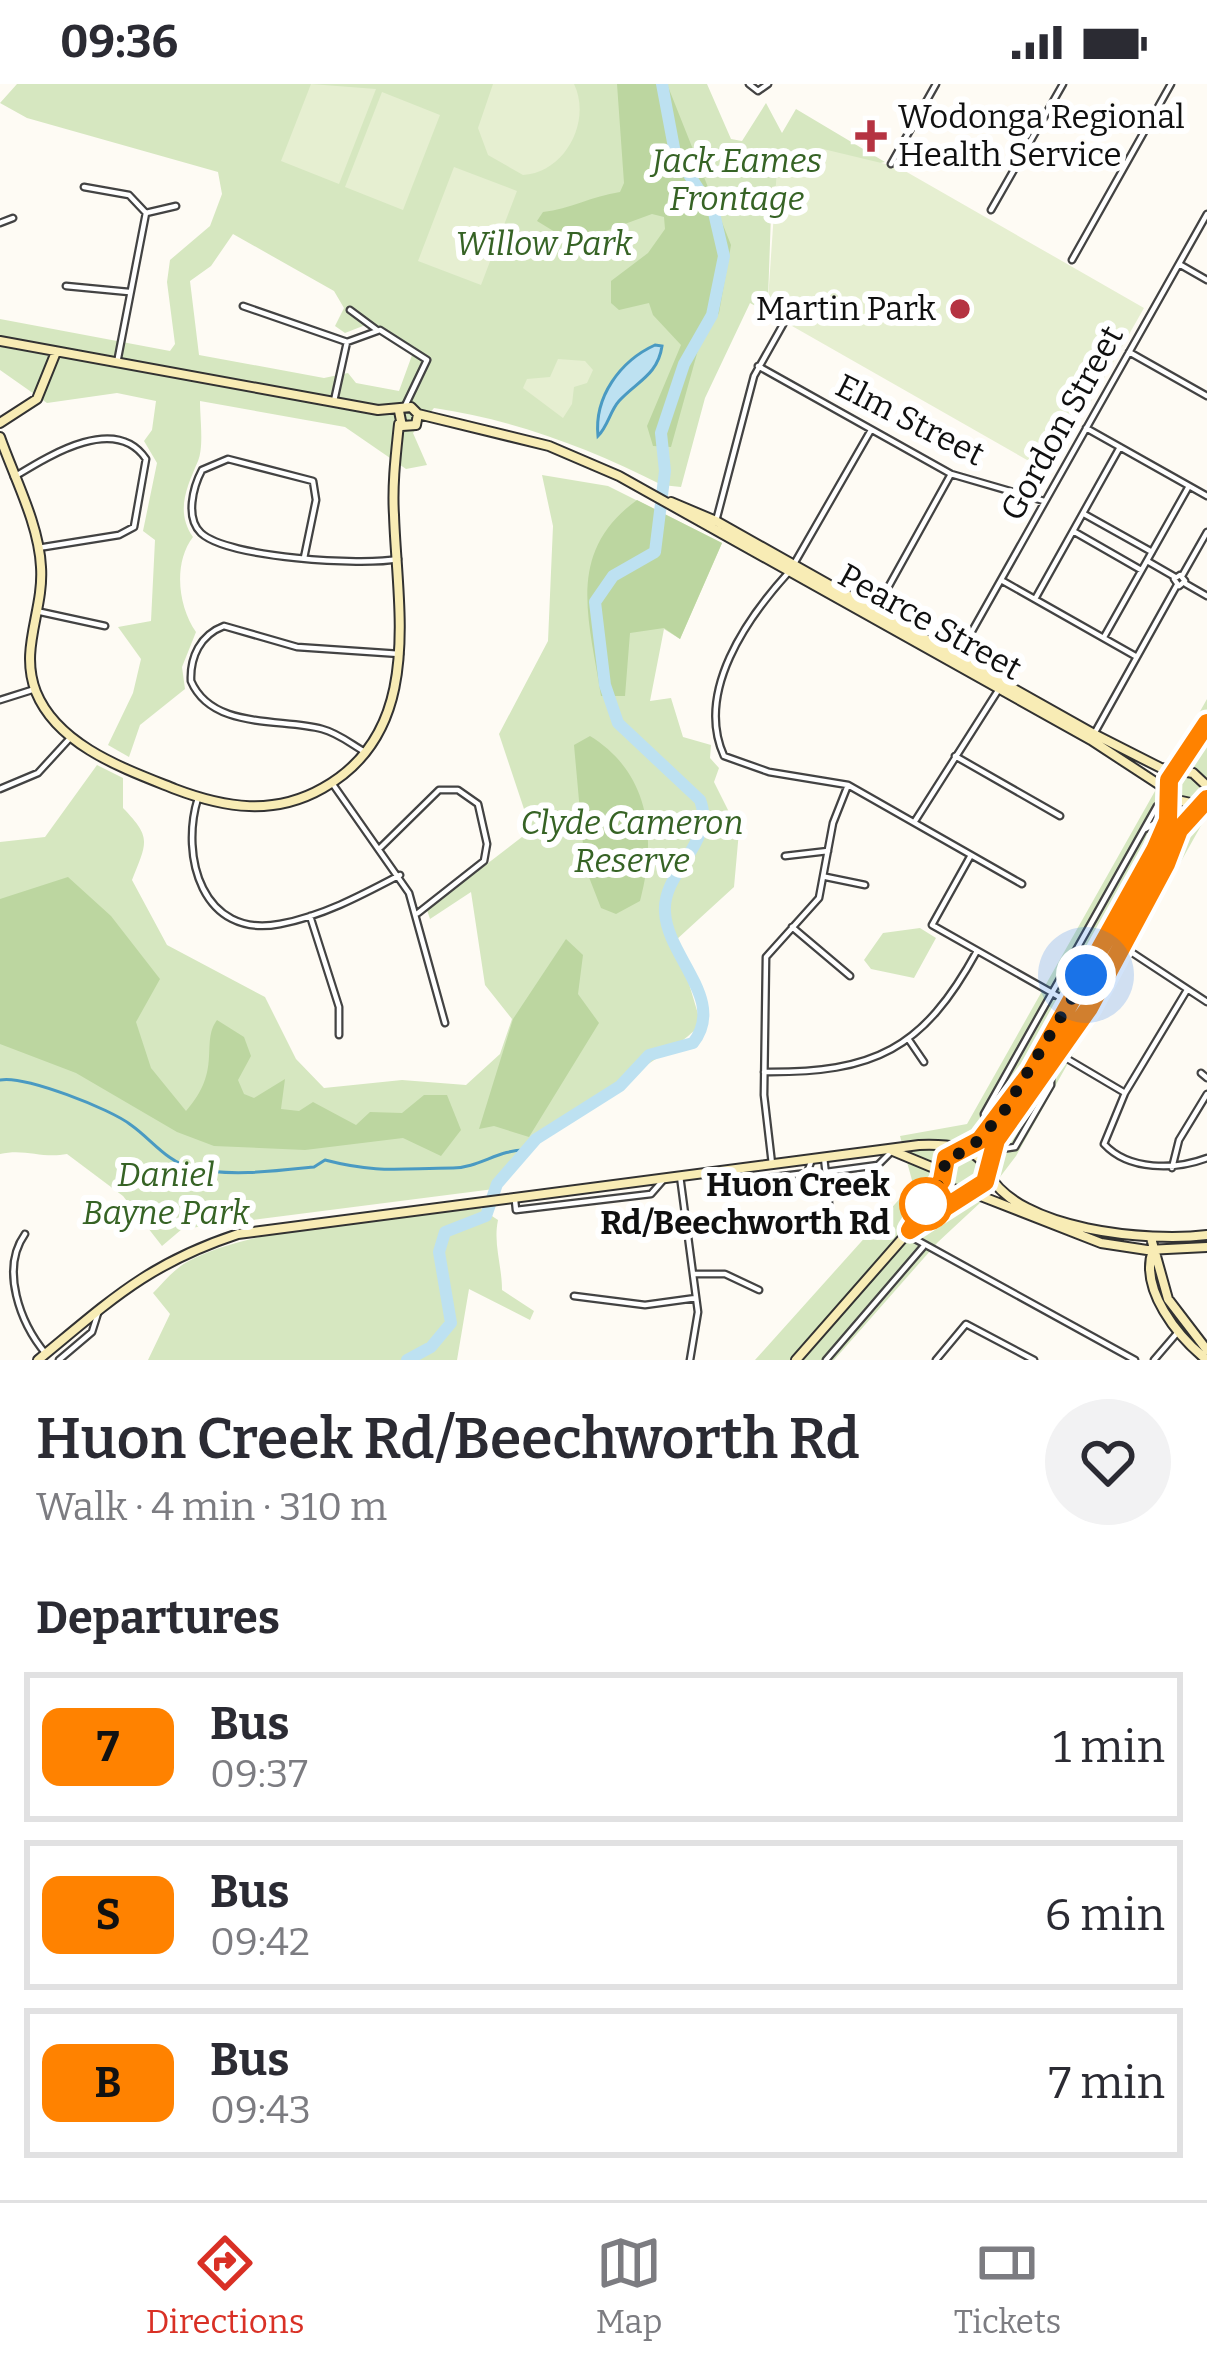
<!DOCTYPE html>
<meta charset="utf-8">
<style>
:root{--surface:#fff;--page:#f2f2f3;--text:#2b2b33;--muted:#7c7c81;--line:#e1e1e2;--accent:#d93025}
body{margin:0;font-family:Bitter,serif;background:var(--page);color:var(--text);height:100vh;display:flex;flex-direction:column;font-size:45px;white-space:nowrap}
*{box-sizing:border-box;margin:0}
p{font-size:39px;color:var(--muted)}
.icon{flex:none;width:66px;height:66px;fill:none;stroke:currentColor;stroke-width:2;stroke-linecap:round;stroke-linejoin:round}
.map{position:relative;height:1276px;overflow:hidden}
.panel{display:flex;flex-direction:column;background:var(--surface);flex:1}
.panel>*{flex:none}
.badge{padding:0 24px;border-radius:18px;font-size:42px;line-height:78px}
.you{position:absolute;width:60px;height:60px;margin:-30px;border:9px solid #fff;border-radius:50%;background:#1a73e8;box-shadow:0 0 0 18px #1a73e833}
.map>.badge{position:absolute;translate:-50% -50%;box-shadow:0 0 0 6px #fff}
h2{padding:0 36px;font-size:45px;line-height:108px}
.round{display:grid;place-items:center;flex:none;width:126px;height:126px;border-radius:63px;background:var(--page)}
.head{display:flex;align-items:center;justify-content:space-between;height:204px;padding:0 36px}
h1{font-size:57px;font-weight:600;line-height:90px}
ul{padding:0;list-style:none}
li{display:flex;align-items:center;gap:36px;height:150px;margin:0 24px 18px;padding:0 12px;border:6px solid var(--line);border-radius:0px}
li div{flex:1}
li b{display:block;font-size:45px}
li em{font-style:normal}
li .badge{min-width:132px;font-weight:700;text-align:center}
.status{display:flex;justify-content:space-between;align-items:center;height:84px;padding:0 60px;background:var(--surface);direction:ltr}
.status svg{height:33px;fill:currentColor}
.tabs{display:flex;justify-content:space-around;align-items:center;height:168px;border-top:3px solid var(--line);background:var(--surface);font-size:33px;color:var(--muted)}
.tabs a{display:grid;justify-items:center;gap:6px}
.tabs .current{color:var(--accent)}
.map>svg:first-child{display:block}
.green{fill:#d6e7c0;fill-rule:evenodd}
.forest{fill:#bcd6a0}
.pitch{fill:#e6efd1}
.water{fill:#bde1f1;stroke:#4a9ac2;stroke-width:3}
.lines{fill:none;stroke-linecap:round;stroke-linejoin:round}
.stream{stroke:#4a9ac2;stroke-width:3}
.river{stroke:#bde1f1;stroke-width:12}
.street-casing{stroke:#434343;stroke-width:9}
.secondary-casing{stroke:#323232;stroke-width:12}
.street{stroke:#fff;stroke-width:4.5}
.secondary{stroke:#f8ecb5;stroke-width:8}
.line-casing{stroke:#fff;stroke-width:27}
.line{stroke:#ff8200;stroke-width:18}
.walk{stroke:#101010;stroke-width:12;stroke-dasharray:0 21.6}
.poi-dot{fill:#b53342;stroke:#fff;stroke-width:4.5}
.stop-dot{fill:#fff;stroke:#ff8200;stroke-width:6}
.labels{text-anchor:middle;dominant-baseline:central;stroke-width:12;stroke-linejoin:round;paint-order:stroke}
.poi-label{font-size:33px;fill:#101010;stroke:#fff;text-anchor:start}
.park-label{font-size:33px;font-style:italic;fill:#366325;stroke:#fff}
.street-label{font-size:33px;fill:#101010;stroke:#fff}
.stop-label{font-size:33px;font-weight:bold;fill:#101010;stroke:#fff;text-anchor:end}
</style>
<div class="status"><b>09:36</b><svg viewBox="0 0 49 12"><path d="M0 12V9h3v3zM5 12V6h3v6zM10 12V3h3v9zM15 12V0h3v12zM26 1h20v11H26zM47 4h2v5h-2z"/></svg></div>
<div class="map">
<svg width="1207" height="1276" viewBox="0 0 1207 1276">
<rect width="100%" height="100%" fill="#fefbf4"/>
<path class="green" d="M17 0H707L731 55 742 57 766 19 782 49 796 25 885 78 772 103 768 215 780 230 778 234 750 219 705 314 681 403 662 401C589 364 515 336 434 324L413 349 427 381 406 385 345 343 200 317C200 334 204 363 198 377 187 403 175 427 193 453 173 479 178 522 196 548L182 583 185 605 140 641 129 673 108 661 133 609 141 575 118 543 151 537 155 456 143 447 157 379 144 357 152 346 156 317 117 309 47 319 0 286V235L170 267 175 260 167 198 170 176 210 142 222 110 218 88 27 34 0 19ZM233 150 334 207 344 224 335 242 345 249 368 240 415 263 399 307 356 299 348 289 324 294 199 271 190 197 211 182Z
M542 391 608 402 722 459 680 555 664 545 650 617 671 614 683 653 711 661 710 674 719 684 714 698 729 728 740 736 734 803 676 856 701 940C654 990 512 1042 494 1105L182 1145 162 1162 123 1112 67 1070C42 1075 25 1064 0 1070V758L45 753 97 681 123 694V724C152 754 147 758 132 796L167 861 265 913 296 975 324 1004 402 996 466 1001 500 970 512 935 485 901 471 808 430 835 427 826 531 746 499 650 548 557 553 442Z
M1207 615V731L1016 1072 981 1118 938 1158 834 1276H755L913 1100 900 1052 967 1040Z
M920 844 936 854 914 894 871 885 864 876 883 849Z
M480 1124 498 1136C493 1160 502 1181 502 1206L534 1227 530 1236 469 1205 457 1276H148L170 1230 153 1209C163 1199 174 1185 187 1178 257 1140 398 1135 480 1124Z"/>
<path class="forest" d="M617 0H667L731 161 719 229 698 266 671 363 653 362 647 342 681 261 653 231 649 219 619 226 611 219V197L648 169 665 145 664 133 652 130 573 159 537 137 543 128C570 125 592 112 620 108L624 99Z
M637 416 722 459 680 555 664 544 630 549 625 612H601C589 535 565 468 637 416Z
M590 652C650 689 657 754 640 817L616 830 601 824 585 783 574 661Z
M68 793 111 832 160 895 136 938 151 984 186 1027C223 986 200 959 217 936L244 953 251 972 238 996 244 1010 254 1014 285 995 281 1025 299 1027 313 1018 356 1041 370 1028 402 1029 424 1011H447L461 1046 441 1072 403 1054 305 1066 214 1062 177 1048 76 989 0 960V815Z
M566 855 583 871 578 910 599 939 529 1053 494 1042 479 1045 513 935Z"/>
<path class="pitch" d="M311 0 376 5 339 100 281 77Z
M493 0H574C592 37 565 89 523 91L488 71 478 44Z
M382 8 440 31 403 126 345 103Z
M819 64 898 83 1144 224 1050 389 778 234 768 216 778 70Z
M454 83 517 107 481 201 418 177Z
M558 275 585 277 593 286 587 299 574 303 572 320 563 334 523 304 527 295 550 293Z"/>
<path class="water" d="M655 261 662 262C658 291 636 298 619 317 610 327 608 342 598 352 594 313 620 277 655 261Z"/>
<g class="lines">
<path class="stream" d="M0 996C24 991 111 1025 131 1041 151 1055 167 1078 192 1084 229 1093 276 1087 314 1083L325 1076C379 1090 402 1084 453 1084 478 1084 500 1065 526 1066"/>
<path class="river" d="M407 1276 431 1263 451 1239 439 1168 445 1148 486 1132 497 1100 536 1055 620 1002 649 971 693 959C727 916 667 873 665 828 662 787 717 758 700 716L618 639 605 601 595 518 613 492 655 468 665 387 661 349 684 280 712 231 724 172 714 129 675 69 662 0"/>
<defs>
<path id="street" d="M749 0 758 7 768 0
M891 80 936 0
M84 103 129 111 146 129 117 279
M991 126 1063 0
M146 129 176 122
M0 139 13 134
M1072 176 1171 0
M1179 180 1207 196
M66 202 129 208
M243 222 347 258
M350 226 377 246
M1129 268 1207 312
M758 282 951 390 1044 417
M334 317 347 258 380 246 427 276 405 322
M1086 344 1207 412
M14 393C47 373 115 329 146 375L134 443 119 451 38 464
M1084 430 1152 468
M716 437 754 292 785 237
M1073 447 1141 486
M304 474 316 416 313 397 228 375 202 386C193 403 185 434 201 449 228 474 363 482 398 475
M1149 478 1175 493
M794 480 871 346
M788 489C747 534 695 608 724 672L769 688 848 701 1022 800
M1180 491 1185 497 1179 502 1174 495Z
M1182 492 1207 448
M1001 496 1137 573
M1186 500 1207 512
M1035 515 1120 363
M36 527 105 542
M875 527 951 390
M1104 553 1189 402
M958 572 1207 130
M0 616 35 605
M1094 650 1177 501
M365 668C351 660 338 649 322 645 281 634 212 646 191 597 190 573 200 551 224 542L297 563 400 570
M955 672 1060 732
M332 699 409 809 445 939
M0 705 38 689 71 653
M198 714C180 772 202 855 280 840 323 832 362 811 400 791
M915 737 999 605
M1145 745 1169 731
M381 763 439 706H458L478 720 487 760 484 777 418 829
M971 771 932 841 1070 919
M785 772 828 767
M826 793 865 801
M310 832 339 923V951
M792 843 850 892
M1122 862 1207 918
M1187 906 1125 1009 1104 1060C1129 1087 1175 1086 1207 1074
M909 956 924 978
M1059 970 1125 1009
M764 988C874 989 923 966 977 867
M1201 989 1207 994
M987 1047 984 1030 1157 722
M995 1066 1015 1063 1051 1001V980
M824 1073 830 1129
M772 1080 764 1011 766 873 819 814 833 739 848 701
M1172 1084 1179 1056 1207 1010
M723 1087 727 1099 807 1089 812 1075
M826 1088 878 1081 892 1067
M680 1092 698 1228 690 1276
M515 1116 516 1126 651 1110 665 1094
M25 1150C0 1185 20 1239 46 1270
M906 1150 1135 1276
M693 1190H725L759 1206
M574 1212 645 1221 696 1214
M59 1276 92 1248 98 1229
M826 1276 923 1163
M936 1276 966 1240 1034 1276
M1154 1276 1178 1248"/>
<path id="secondary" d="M0 257 378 326 411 323 418 330 416 341 402 342 399 327
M418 330 549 362 619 392 1091 656 1169 707
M0 339 37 315 56 268
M0 353C14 393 39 440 41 483 44 527 19 565 36 608 58 662 125 685 175 705 225 724 274 732 323 704 425 647 397 525 394 431 392 401 396 369 399 340
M671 418 716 437 1094 650 1161 684 1176 686
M1177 685 1207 639
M1200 721 1177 716 1169 696 1176 686 1193 689 1207 702
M969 1066C1017 1022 1172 767 1170 708
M893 1067 941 1087
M987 1081C1007 1023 1057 977 1088 925 1126 863 1161 763 1207 715
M988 1089C1019 1147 1149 1158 1207 1151
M973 1109 1101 1159 1147 1166 1207 1163
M914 1139 942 1097
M1151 1154 1168 1215 1207 1266
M1153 1166C1139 1205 1178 1253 1207 1276
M38 1276C110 1217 147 1180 238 1150L919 1061C945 1060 977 1061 988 1087L972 1108 951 1105 942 1096V1080L958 1066
M796 1276 910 1146 962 1109"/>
</defs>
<use href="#street" class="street-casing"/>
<use href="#secondary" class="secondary-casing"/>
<use href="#street" class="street"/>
<use href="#secondary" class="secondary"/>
</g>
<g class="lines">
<defs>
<path id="line" d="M1207 639 1169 696 1168 736 1155 766 1032 987 980 1056 946 1074 942 1096 910 1146 985 1098 996 1056 1089 924 1166 780 1179 746 1207 715"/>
</defs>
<use href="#line" class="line-casing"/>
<use href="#line" class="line"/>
<path class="walk" d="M926 1120 942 1096 946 1074 969 1066 1003 1029 1086 891"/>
</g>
<g class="poi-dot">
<path d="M865 34h12v12h12v12h-12v12h-12v-12h-12v-12h12z"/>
<circle cx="960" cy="225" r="12"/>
</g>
<circle class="stop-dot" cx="926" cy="1120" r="24"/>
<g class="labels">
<g class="poi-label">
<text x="898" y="33">Wodonga Regional<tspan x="898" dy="38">Health Service</tspan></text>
<text x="936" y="225" text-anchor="end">Martin Park</text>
</g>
<g class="park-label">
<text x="737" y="77">Jack Eames<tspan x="737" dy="38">Frontage</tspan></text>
<text x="544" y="160">Willow Park</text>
<text x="632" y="739">Clyde Cameron<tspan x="632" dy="38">Reserve</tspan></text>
<text x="166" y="1091">Daniel<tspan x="166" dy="38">Bayne Park</tspan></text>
</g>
<g class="street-label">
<text transform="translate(910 336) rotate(27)">Elm Street</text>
<text transform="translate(1062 339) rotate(-61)">Gordon Street</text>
<text transform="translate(930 538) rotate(29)">Pearce Street</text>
</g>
<g class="stop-label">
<text x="890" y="1101">Huon Creek<tspan x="890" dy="38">Rd/Beechworth Rd</tspan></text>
</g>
</g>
</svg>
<div class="you" style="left:1086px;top:891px"></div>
</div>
<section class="panel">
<div class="head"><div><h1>Huon Creek Rd/Beechworth Rd</h1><p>Walk · 4 min · 310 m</p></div><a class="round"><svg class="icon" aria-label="heart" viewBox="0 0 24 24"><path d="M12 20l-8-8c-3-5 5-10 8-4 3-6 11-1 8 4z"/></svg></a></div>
<h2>Departures</h2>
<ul>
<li><span class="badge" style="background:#ff8200;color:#111">7</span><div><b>Bus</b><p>09:37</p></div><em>1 min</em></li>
<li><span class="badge" style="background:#ff8200;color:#111">S</span><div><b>Bus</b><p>09:42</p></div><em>6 min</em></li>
<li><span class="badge" style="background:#ff8200;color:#111">B</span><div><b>Bus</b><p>09:43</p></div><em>7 min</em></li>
</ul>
</section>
<nav class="tabs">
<a class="current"><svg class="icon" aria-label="directions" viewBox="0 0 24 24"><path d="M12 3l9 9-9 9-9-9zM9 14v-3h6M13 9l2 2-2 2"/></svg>Directions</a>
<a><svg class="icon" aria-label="map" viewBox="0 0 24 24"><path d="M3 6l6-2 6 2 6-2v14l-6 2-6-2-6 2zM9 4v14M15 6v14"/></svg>Map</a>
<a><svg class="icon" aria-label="tickets" viewBox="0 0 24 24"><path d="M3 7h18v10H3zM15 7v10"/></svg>Tickets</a>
</nav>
